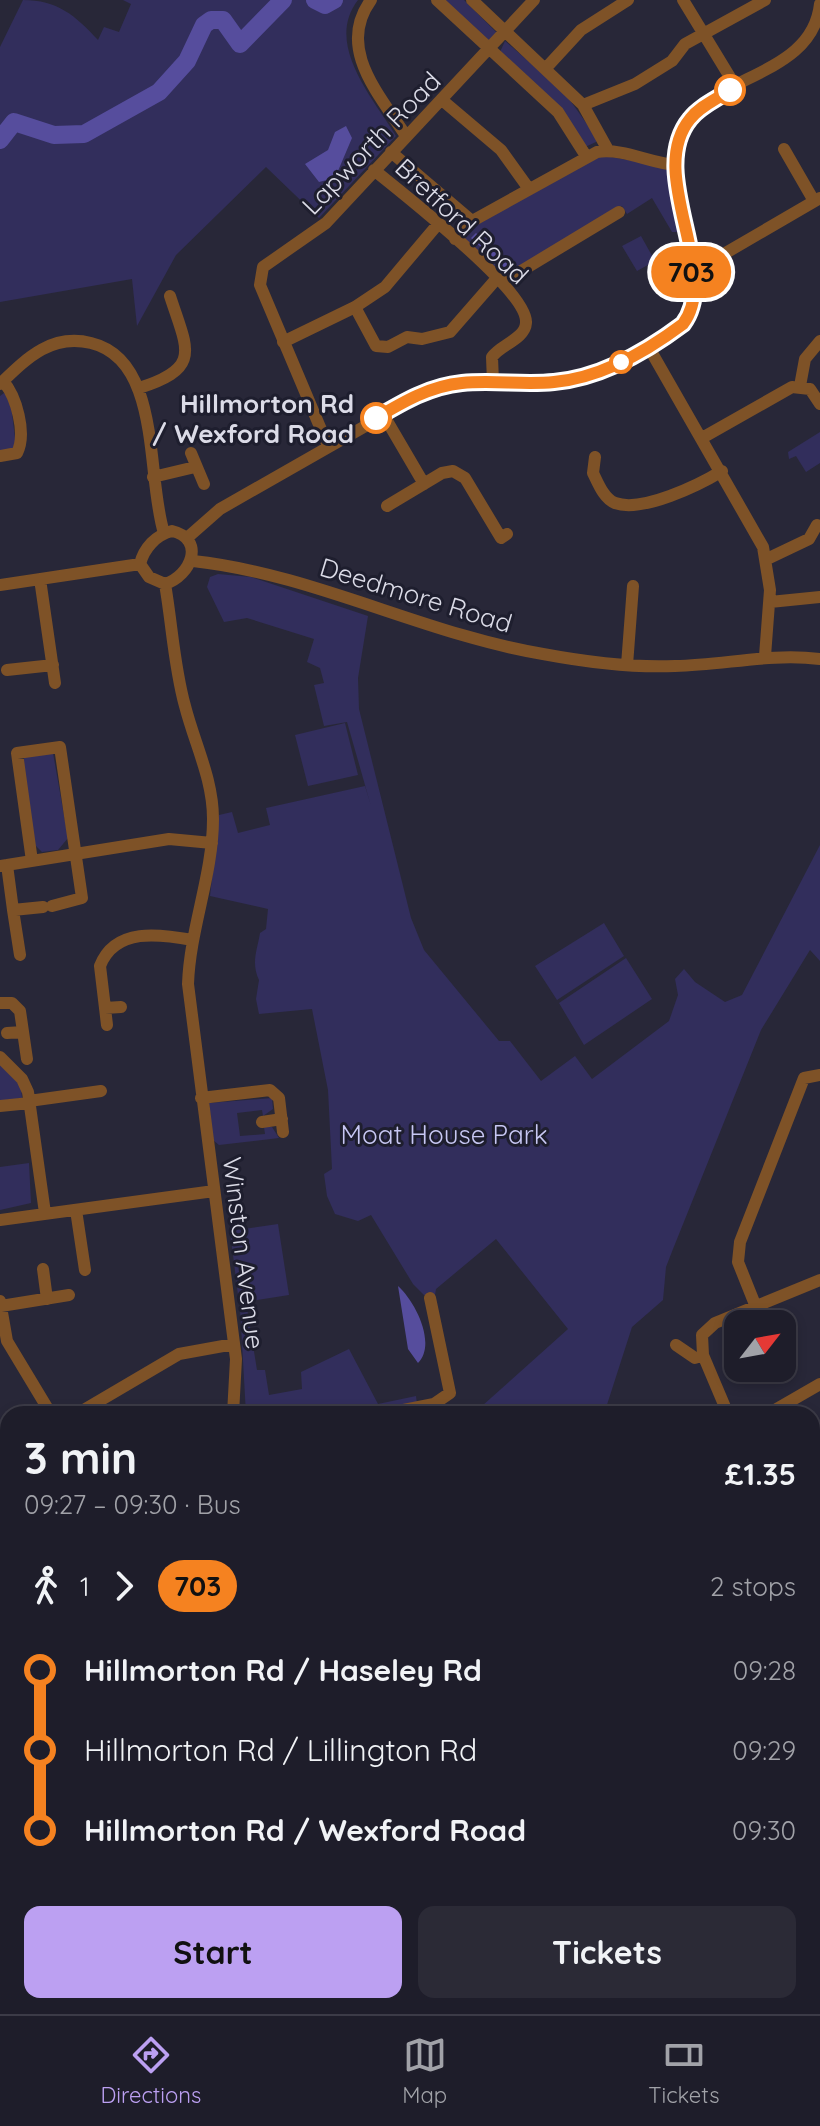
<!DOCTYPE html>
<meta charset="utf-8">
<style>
:root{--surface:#1e1d2a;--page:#2b2a36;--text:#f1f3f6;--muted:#a1a2a8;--line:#3c3b47;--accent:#bca0f2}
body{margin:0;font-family:Quicksand,sans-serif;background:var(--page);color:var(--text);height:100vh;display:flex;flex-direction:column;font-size:30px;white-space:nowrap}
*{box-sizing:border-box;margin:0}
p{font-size:26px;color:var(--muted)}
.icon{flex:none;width:44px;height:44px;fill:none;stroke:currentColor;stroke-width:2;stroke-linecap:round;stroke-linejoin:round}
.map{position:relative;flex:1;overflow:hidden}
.sheet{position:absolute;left:0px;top:1406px;width:820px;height:608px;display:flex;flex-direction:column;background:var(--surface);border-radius:24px 24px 0 0;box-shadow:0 4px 12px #0003,0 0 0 2px var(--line)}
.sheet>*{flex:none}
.badge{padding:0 16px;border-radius:26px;font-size:28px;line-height:52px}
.needle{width:52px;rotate:59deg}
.controls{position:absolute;left:724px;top:1310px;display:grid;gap:16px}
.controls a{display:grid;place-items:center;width:72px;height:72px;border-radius:16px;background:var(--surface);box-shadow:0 4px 12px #0003,0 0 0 2px var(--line);font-size:40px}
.map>.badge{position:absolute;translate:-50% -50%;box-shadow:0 0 0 4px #fff}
.legs{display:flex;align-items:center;gap:12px;height:88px;padding:0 24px;font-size:26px}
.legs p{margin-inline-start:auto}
.head{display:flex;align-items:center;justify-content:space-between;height:136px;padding:0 24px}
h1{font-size:44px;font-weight:700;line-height:60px}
.primary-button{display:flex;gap:16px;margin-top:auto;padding:16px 24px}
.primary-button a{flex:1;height:92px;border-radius:16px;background:var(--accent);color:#111;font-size:32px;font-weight:700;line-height:92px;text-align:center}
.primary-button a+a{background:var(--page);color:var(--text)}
ul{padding:0 24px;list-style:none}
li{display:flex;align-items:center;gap:28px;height:80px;font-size:30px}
li i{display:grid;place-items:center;width:12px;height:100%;margin:0 10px;background:currentColor}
li i::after{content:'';width:20px;height:20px;margin:-10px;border:6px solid;border-radius:50%;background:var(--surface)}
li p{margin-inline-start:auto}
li:first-child i{background:linear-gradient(#0000 50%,currentColor 0)}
li:last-child i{background:linear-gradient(currentColor 50%,#0000 0)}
.tabs{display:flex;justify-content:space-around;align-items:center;height:112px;border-top:2px solid var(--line);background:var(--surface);font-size:22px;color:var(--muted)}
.tabs a{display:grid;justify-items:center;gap:4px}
.tabs .active{color:var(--accent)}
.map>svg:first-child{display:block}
.green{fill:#322e5c}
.water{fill:#564d9d}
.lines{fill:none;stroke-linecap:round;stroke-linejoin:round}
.stream{stroke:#564d9d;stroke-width:3}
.river{stroke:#564d9d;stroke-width:18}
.minor{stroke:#7e5227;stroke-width:12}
.line-1-casing{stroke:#fff;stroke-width:18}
.line-1{stroke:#f58220;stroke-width:12}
.stop-1-dot{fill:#fff;stroke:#f58220;stroke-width:4}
.labels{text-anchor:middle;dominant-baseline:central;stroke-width:6;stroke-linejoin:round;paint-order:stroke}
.street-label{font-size:26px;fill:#dbdbe7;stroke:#1e1e2e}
.stop-label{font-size:26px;font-weight:bold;fill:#dbdbe7;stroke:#1e1e2e;text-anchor:end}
.park-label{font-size:26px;fill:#c7c7f3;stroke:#1e1e2e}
</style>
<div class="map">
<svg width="820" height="2014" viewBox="0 0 820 2014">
<rect width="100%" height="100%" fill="#282738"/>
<path class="green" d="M23 0C57 0 75 15 98 40L104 27 119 32 131 4 123 0H358C324 44 373 98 396 136L319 218 266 167 176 255 137 326 132 279 0 302V47Z
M443 0H464L497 33 489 41Z
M505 41 564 92 597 138 596 142 585 147 500 52Z
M599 155 675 168 684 232H672L652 198 627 214 622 206 504 280 458 239 466 229Z
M641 236 655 261 637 271 622 246Z
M4 393 10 397 16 446 12 451 0 453V396Z
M820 432V463L806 472 796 456 789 459 788 452Z
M218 574 251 577 368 616 358 678 359 709 411 918 424 950 499 1041H510L541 1081 575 1056 592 1079 669 1021 678 995 675 979 684 969 695 982 725 1002 742 995 820 845V961L810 950 761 1030 673 1249 666 1267 663 1300 632 1327 604 1414H473L568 1329 496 1239 436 1289 435 1295H424L413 1284 371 1215 358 1221 335 1214 327 1196 324 1174 332 1169 328 1090 312 1009 259 1014 256 999 259 980C251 963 257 951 260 933L266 929 268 909 210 896 219 815 232 812 238 833 270 825 266 808 365 786 371 806 347 722 324 726 314 685 324 683 320 668 307 662 314 639 247 618 224 622 207 587 210 577Z
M345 723 358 775 308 786 295 735Z
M53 753 68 838 58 850 42 852 34 844 22 762 25 757Z
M604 923 624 956 557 1000 535 966Z
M626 958 652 999 584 1045 559 1003Z
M0 1064 21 1086 22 1098 0 1102Z
M272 1098 273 1109 263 1116 262 1110 237 1113 240 1136 265 1134 264 1127H272L279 1138 219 1145 213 1140 209 1103Z
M29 1163 31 1203 0 1210V1167Z
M278 1224 289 1295 239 1303 230 1231Z
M240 1308H247L257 1370H265L269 1395 302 1389 301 1372 349 1349 378 1404 416 1396 417 1404 335 1414H246Z
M8 1813V2006H295L289 2014H0V1816Z
M305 2006H623L627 2014H315Z"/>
<path class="water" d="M346 126 352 138 335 178 319 182 305 164 328 150 335 132Z
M476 233 510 264 505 269 471 238Z
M398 1286C415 1301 437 1344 418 1363L408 1349Z"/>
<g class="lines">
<path class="stream" d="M812 1819 820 1817"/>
<path class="river" d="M315 0 325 5 334 0
M0 140 14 122 54 135 84 134 159 92 187 61 204 25 211 20H223L240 44 283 0"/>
<path class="minor" d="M371 0C336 48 379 94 406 136
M437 0 558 112 586 156
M472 0 583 105 608 150
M683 0 736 87
M546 68 581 30 628 0
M442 100 501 150 529 189
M583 105 635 84 672 61 685 44 765 0
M784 149 814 201
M391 152 472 221
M374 170C402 193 529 291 526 323 525 339 500 345 492 357L493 382
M455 239 465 225 597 152C624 148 649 163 676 165
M690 265 717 258 820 198
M503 282 619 212
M355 307 376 346 388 347 407 337 422 339 450 332 498 277
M283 342 355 307 385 287 438 224
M648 346 763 547 770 590 765 656
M0 384C26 359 51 333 91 343 162 360 146 477 164 533
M800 386 805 359 820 341
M139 388C203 368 187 349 170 296
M383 414 424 484
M702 438 792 387 810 389 820 404
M328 446 260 285 263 267 326 223 534 0
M191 453 204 484
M0 456 17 453C27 433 16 396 3 381
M595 457 593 473C598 483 604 499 615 503 642 513 699 485 722 471
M153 477 195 467
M387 506 442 473 453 471 465 478 501 538 507 534
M172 531C206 539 191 576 165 584L149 577 140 564C144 548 156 535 172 531Z
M187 538 220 509 425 392C468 377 510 386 554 382 600 379 647 351 683 324 718 278 658 189 682 133 707 73 812 79 820 4
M767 559 809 539 817 525
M193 561C314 574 423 634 543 654 586 662 631 668 675 666 725 665 770 653 820 659
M40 579 55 683
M165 584C172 624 174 667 185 706 195 745 213 779 213 819 213 875 190 928 188 984L236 1359 233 1414
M0 585 140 564
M770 602 820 597
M627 665 633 586
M7 670 53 665
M32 861 17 753 60 747 82 898 52 906
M7 865 13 910 43 907
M0 866 169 839 212 843
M13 910 20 955
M0 1003H12L20 1011 27 1059
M121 1007 105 1008 100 966C115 927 160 934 193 940
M105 1008 107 1025
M7 1033 23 1032
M0 1057 22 1079 28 1092 45 1213
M201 1098 270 1090 279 1098 283 1132
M29 1101 101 1091
M0 1106 30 1103
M262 1122 282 1119
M76 1210 85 1270
M0 1220 214 1191
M43 1269 47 1299
M0 1301 7 1341 51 1414
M1 1306 69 1295
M756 1307 738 1262 740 1242 804 1078 820 1075
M676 1345 695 1358 703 1355
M77 1414 179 1354 234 1344
M383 1414 434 1404 450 1393 430 1298
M728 1414 703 1355 702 1335 715 1323 820 1280
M768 1414 820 1384
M0 1460 8 1455
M0 1568 8 1563
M0 1711 8 1725
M0 1807 8 1803
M812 1863 820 1859
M812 1964 820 1959
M722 2014 736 2006"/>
</g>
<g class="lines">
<defs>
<path id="line-1" d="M376 418C403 402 430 386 462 383 492 380 524 385 554 382 600 378 647 351 683 324 722 272 645 174 690 119 700 106 717 99 730 90"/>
</defs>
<use href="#line-1" class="line-1-casing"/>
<use href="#line-1" class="line-1"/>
</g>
<g class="stop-1-dot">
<circle cx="730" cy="90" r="14"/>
<circle cx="621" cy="362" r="10"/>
<circle cx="376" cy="418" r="14"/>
</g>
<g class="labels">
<g class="street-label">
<text transform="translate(371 143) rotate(-46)">Lapworth Road</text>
<text transform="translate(462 221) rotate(43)">Bretford Road</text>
<text transform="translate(416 595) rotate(17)">Deedmore Road</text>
<text transform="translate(244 1253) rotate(83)">Winston Avenue</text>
</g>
<g class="stop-label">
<text x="354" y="403">Hillmorton Rd<tspan x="354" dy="30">/ Wexford Road</tspan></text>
</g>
<g class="park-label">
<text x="444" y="1134">Moat House Park</text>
</g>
</g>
</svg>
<div class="controls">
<a><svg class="needle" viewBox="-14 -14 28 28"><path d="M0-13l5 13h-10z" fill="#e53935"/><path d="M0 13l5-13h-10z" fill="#a1a2a8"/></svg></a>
</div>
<b class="badge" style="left:691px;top:272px;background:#f58220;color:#111">703</b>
<section class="sheet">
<div class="head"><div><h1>3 min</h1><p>09:27 – 09:30 · Bus</p></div><b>£1.35</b></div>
<div class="legs"><svg class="icon" aria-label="walk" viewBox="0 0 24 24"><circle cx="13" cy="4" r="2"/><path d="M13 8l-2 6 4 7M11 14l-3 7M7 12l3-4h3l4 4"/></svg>1<svg class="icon" aria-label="forward" viewBox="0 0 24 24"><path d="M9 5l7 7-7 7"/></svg><b class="badge" style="background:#f58220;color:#111">703</b><p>2 stops</p></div>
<ul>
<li><i style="color:#f58220"></i><b>Hillmorton Rd / Haseley Rd</b><p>09:28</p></li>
<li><i style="color:#f58220"></i><span>Hillmorton Rd / Lillington Rd</span><p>09:29</p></li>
<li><i style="color:#f58220"></i><b>Hillmorton Rd / Wexford Road</b><p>09:30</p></li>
</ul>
<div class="primary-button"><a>Start</a><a>Tickets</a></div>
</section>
</div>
<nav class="tabs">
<a class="active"><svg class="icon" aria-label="directions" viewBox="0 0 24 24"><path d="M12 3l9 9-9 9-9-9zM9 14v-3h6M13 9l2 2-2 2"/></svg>Directions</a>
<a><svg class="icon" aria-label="map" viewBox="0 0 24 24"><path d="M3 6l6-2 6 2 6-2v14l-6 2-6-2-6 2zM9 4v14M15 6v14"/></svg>Map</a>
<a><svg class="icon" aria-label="tickets" viewBox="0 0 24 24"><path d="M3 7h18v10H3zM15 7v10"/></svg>Tickets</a>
</nav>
